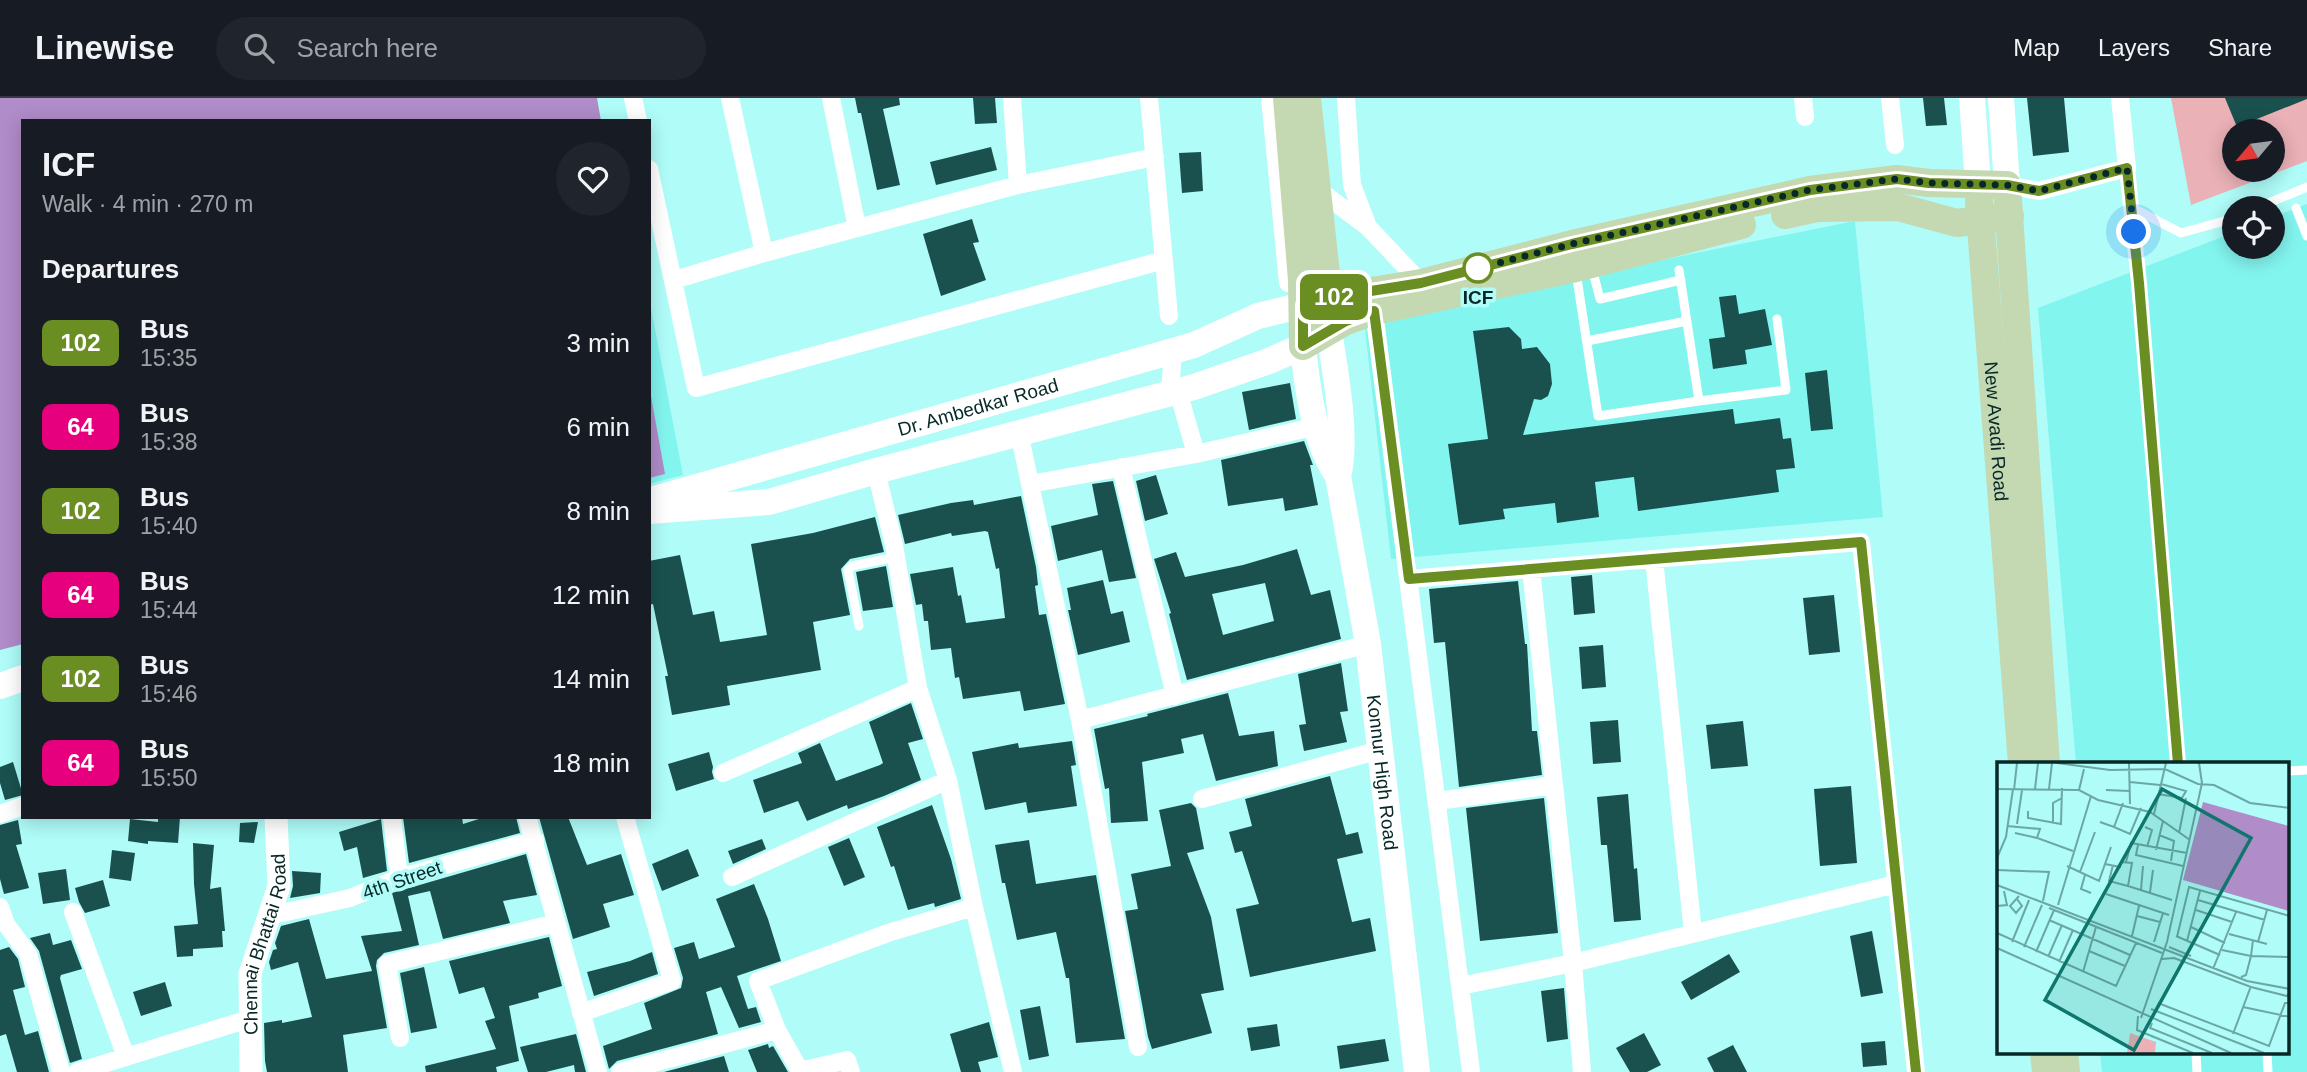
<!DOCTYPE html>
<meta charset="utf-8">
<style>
:root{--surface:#171b24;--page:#20242c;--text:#f1f3f6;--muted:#9ea1a6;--line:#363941}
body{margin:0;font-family:Helvetica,sans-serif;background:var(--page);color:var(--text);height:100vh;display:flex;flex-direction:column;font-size:26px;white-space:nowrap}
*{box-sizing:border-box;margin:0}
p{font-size:23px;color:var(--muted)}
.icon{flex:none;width:38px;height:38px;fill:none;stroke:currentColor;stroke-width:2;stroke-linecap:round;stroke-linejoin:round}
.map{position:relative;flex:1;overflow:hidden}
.drawer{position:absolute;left:21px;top:21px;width:630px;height:700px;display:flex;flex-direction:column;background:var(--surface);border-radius:0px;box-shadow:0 4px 18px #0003}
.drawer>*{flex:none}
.badge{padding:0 14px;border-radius:10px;font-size:24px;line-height:46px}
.needle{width:46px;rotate:241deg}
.controls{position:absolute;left:2222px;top:21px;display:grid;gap:14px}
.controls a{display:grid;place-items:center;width:63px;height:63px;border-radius:50%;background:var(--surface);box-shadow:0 4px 18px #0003;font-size:35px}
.you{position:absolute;width:35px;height:35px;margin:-18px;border:5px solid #fff;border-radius:50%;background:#1a73e8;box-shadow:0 0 0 10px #1a73e833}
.map>.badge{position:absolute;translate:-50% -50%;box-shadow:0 0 0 4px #fff}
h2{padding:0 21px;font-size:26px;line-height:63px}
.round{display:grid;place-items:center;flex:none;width:74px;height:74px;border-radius:37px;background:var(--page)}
.overview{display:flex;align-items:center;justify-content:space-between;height:119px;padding:0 21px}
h1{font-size:33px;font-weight:800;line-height:52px}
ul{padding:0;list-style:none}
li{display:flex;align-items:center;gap:21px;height:84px;padding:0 21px}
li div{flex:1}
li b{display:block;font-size:26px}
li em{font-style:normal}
li .badge{min-width:77px;font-weight:700;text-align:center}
header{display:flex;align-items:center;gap:42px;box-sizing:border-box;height:98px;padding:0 35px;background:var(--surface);border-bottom:2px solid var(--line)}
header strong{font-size:33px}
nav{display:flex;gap:38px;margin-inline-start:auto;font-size:24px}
.search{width:490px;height:63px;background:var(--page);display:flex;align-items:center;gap:18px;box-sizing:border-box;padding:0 24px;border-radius:38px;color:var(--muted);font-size:26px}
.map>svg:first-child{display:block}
.built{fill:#83f5ef}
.green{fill:#eab1b7;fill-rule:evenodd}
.water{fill:#b08cc8}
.building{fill:#1a514f;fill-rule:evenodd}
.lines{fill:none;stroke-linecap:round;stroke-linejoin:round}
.service{stroke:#fff;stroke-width:9}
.minor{stroke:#fff;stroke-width:18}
.tertiary{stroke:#fff;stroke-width:23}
.secondary{stroke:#fff;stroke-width:26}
.primary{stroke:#c4d9b2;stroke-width:28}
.line-casing{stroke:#fff;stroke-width:16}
.line{stroke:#6b8e23;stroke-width:10}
.walk{stroke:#072827;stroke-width:7;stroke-dasharray:0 12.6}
.stop-dot{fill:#fff;stroke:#6b8e23;stroke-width:3.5}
.labels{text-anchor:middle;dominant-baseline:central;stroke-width:7;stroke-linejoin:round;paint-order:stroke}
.stop-label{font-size:19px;font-weight:bold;fill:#072827;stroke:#affcf8}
.street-label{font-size:19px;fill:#072827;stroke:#affcf8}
.inset-road{fill:none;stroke:#6ca7a4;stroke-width:2}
.view{fill:#0f766e;fill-opacity:0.15;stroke:#0f766e;stroke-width:3.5}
.inset-edge{fill:none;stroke:#072827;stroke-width:3.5}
</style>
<header>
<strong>Linewise</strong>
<div class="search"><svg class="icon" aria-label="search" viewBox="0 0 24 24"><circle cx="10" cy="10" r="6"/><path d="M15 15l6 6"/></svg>Search here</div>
<nav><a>Map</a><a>Layers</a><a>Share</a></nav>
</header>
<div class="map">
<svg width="2307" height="974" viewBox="0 0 2307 974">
<rect width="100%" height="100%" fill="#affcf8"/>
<path class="built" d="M2307 106V974H2102L2100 955H2288V666H2076L2038 210 2235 134V149H2273V119Z
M1855 123 1883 419 1391 461 1364 222Z
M649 200 683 377 649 386Z"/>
<path class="green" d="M2171 0H2307V63L2191 107ZM2235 33H2273V72H2235Z"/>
<path class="water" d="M0 0H597L601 23H23V546L0 552Z
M649 287 665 376 649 380Z"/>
<path class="building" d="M855 0H899L900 7 883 11 900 87 877 92 861 15H858Z
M973 0H995L997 25 975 26Z
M1923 0H1944L1947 27 1926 28Z
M2027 0H2064L2069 54 2033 58Z
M2225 0H2307V1L2237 29Z
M991 49 997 72 936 87 930 64Z
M1201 54 1203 93 1182 95 1179 55Z
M972 121 979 144 973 145 986 182 941 198 923 136Z
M1736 197 1739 216 1765 211 1772 247 1745 252 1747 266 1713 271 1709 241 1725 239 1719 199Z
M1509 229 1521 241 1522 251 1537 249 1550 266 1552 286 1548 298 1541 302 1534 301 1523 337 1733 311 1735 326 1780 320 1783 341 1791 340 1795 370 1776 372 1779 394 1638 413 1634 379 1595 384 1599 419 1557 425 1555 405 1503 411 1505 421 1459 427 1448 346 1488 341 1473 233Z
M1827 272 1833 331 1811 333 1805 275Z
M1290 285 1296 321 1249 332 1242 294Z
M1304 343 1313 367H1310L1318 407 1285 413 1283 400 1228 408 1221 362Z
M1156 377 1168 416 1145 423 1136 383Z
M1113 383 1136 480 1109 484 1102 452 1058 463 1051 428 1098 417 1092 386Z
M1021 398 1036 469 1038 487 1035 488 1039 517 1046 516 1065 606 1024 613 1020 593 963 601 959 579 955 580 951 550 931 552 928 523H924L922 506 916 507 910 476 953 469 958 498 961 497 966 525 1005 520 999 470 996 471 988 434 985 433 952 438 951 435 905 446 898 417 951 405 973 402 974 407Z
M875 419 884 454 850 461 841 471 850 517 813 524 821 572 727 588 730 607 672 617 665 578H668L653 506 649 507V463L680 457 693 517 714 513 720 544 767 537 751 446 813 435Z
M1297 451 1311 497 1330 492 1341 541 1187 582 1169 516 1171 515 1154 461 1176 454 1185 479 1243 467ZM1265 485 1274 523 1223 537 1212 496Z
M886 468 893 509 863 513 856 474Z
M1592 477 1595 515 1574 517 1571 479Z
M1103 482 1111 516 1123 513 1130 544 1078 557 1068 512H1071L1067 490Z
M1518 483 1525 546H1527L1532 633H1537L1542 677 1459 689 1445 544 1434 545 1429 491Z
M1834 497 1840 554 1809 557 1803 500Z
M1603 547 1606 589 1582 591 1579 549Z
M1341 565 1348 613 1340 614 1347 644 1304 653 1299 627 1306 626 1298 576Z
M1228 595 1239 638 1274 633 1278 668 1216 683 1203 636 1181 641 1184 655 1142 664 1148 723 1111 725 1109 690 1105 691 1094 631 1148 618 1147 616Z
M911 605 923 641 908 645 921 682 884 698 848 711 847 707 807 723 798 703 764 715 753 682 802 665 798 655 820 645 836 683 880 667 883 665 869 624Z
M1618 622 1621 664 1593 666 1590 624Z
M1743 623 1748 668 1711 671 1706 627Z
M1072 643 1076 667 1071 668 1077 708 1028 715 1026 704 985 712 972 654 1018 645 1019 650Z
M709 654 713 669 712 674 714 681 676 693 668 666Z
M13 664 23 697 5 702 0 685V669Z
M1330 678 1346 737 1358 734 1363 755 1337 761 1352 824 1370 820 1376 853 1250 879 1236 811 1259 806 1242 753 1235 755 1229 734 1252 728 1245 701Z
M1851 688 1857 765 1820 768 1814 691Z
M1628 696 1634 771 1637 770 1641 822 1614 824 1607 747H1601L1597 699Z
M1544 700 1558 835 1480 843 1466 710Z
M1191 705 1196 710 1204 751 1187 755 1211 819 1224 892 1201 896 1212 935 1152 951 1148 939 1125 813 1138 811 1131 776 1171 768 1159 712Z
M932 707 951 761 961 801 935 809 934 805 908 812 894 768 891 769 877 729Z
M158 719H180L178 745 148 743V746L128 743 130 721 158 724Z
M403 719H462L463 726 485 719H516L520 735 409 765Z
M539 719H568L587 767 621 756 634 797 603 806 610 829 573 841Z
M381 721 387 773 363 780 357 749 344 753 339 734Z
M18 722 22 746 16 747 29 790 4 796 0 781V727Z
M258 724 254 745 239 744 240 725Z
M849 740 865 779 844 788 828 749Z
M762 741 766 751 733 766 728 753Z
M1029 742 1036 786 1096 777 1125 941 1076 945 1069 880H1066L1056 834 1017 842 1005 785H1002L995 747Z
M193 745 214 747 210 791 221 789 225 833H222L223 849 193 851V858L177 859 174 828 198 826 194 786Z
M688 751 699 778 662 793 652 766Z
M112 752 135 755 131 783 109 780Z
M526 756 537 797 503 803 510 825 443 841 430 793 408 798 419 847 384 855 377 862 376 868 387 930 343 937 348 974H267L265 963 264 925 282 922V925L312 919 298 864 271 872 269 864 273 852 277 851 275 845 281 828 309 821 326 881 372 873 361 838 402 833 392 795Z
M66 771 70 802 43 806 38 775Z
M292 773 321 775 320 795 290 800 293 788Z
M103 782 110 808 85 815 79 804 75 790Z
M754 786 768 821 781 863 737 878 748 911 756 909 761 924 739 930 721 889 706 894 718 936 617 963 609 971 603 948 652 931 644 905 681 890 683 880 674 850 694 844 699 861 735 849 716 801Z
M1872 833 1883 895 1861 899 1850 838Z
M50 835 53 847 71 842 82 871 61 877 60 880 82 961 70 965 39 853 30 840Z
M549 839 562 888 538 895 539 900 509 908 519 963 496 969 497 974H426L425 968 496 951 485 923 495 920 484 889 459 896 449 863Z
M9 849 18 861 25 889 13 892 25 937 38 933 49 974H17L6 936 0 938V852Z
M652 854 658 876 594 898 587 874 630 863Z
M1729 856 1740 874 1691 902 1681 884Z
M424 869 437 930 411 935 400 875Z
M165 884 172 908 141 918 133 894Z
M1564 890 1568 941 1547 944 1541 893Z
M1040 908 1049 958 1029 962 1020 912Z
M989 924 998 959 978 964 981 974H961L950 936Z
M1277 926 1280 948 1251 953 1247 930Z
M1644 935 1661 967 1647 974H1630L1616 950Z
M576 936 586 974H575L574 967 546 974H528L520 949Z
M1385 941 1389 963 1340 971 1337 948Z
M1885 943 1887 967 1863 969 1861 945Z
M768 946 769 950 773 948 788 974H757L748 952Z
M1733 947 1747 974H1714L1707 960Z
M724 958 729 974H664Z"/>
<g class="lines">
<path class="service" d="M2127 70 2139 185 2178 666
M2131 109 2181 135 2235 120
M2257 110 2307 89
M2296 110 2307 138
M1592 170 1600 201 1681 182
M1576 174 1598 318 1699 303 1679 172
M1587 243 1687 223
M1699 303 1786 292 1777 221
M859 528 848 472 852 468 896 459
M2288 673 2307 672
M2196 955 2197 974
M2267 955 2268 974"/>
<path class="minor" d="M633 0 638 23
M730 0 764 155
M831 0 857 130
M1012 0 1018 87
M1149 0 1169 218
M1270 0 1288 185
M1346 0 1352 87 1368 129 1421 185
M1803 0 1805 19
M1890 0 1895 47
M649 71 696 290 1164 162
M2007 87 2039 93 2127 70 2120 0
M1316 90 1368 129
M674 182 764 155 1018 87 1155 59
M1374 213 1471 974
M1178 293 1196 356
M1170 294 1173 253
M1019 334 1080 622 1138 949
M1121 369 1175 598
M1030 386 1196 356 1317 328
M1654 461 1693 835
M1531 471 1573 865 1582 974
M1408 481 1861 444 1916 974
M1080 622 1368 546
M723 675 918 590
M1202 701 1380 652
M1437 703 1554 687
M0 716 23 708
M392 719 399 780
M527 719 598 974
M732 779 948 682
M0 809 6 826 28 856 61 974
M974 809 1013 974
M73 814 126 959
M268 818 350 800 399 780 535 742
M1460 888 1573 865 1896 786
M581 915 672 883 625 719
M400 940 387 866 556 825
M77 974 249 921
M620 974 777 932
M851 974 847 962 800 973 777 932 758 883 888 835 974 809 948 682 918 590 894 447 876 373"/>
<path class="tertiary" id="s1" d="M251 974 250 876 279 788 276 719"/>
<g class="secondary">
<path d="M1972 0 1978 87"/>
<path d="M2001 0 2007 87"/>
<path id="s2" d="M1329 233C1335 273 1348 340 1338 378L1368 546 1417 974"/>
<path id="s3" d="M651 402 1194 247 1258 218 1303 207"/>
<path d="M649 413 769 404 876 373 1194 289 1269 263 1303 248C1307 288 1314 345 1338 378"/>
<path d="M0 588 23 580"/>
</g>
<g class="primary">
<path d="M1287 0 1302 182 1303 248 1346 223 1374 213 1576 170 1742 127"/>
<path d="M1307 0 1326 176 1328 217"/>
<path id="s4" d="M1979 103 2022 666"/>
<path d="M1785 117 1817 110 1898 109 1957 125 2010 118"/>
<path d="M1303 207 1327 200 1421 185 1572 146 1810 92 1897 81 1929 85 2007 87 2046 666"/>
<path d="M2044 955 2046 974"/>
<path d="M2064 955 2066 974"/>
</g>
</g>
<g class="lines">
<defs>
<path id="line" d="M1916 974 1861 444 1409 481 1374 213 1346 223 1303 248V207L1327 200 1421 185 1572 146 1810 92 1897 81 1929 85 2007 87 2039 93 2127 70 2139 185 2178 666"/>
</defs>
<use href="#line" class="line-casing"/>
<use href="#line" class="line"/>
<path class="walk" d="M1478 170 1471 172 1572 146 1810 92 1897 81 1929 85 2007 87 2039 93 2127 70 2134 134"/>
</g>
<circle class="stop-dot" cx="1478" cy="170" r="14"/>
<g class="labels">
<g class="stop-label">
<text x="1478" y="199">ICF</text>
</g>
<g class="street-label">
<text stroke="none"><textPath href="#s3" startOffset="340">Dr. Ambedkar Road</textPath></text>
<text stroke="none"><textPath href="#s4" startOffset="231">New Avadi Road</textPath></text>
<text stroke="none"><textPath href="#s2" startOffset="446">Konnur High Road</textPath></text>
<text transform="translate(402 782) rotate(-19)">4th Street</text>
<text stroke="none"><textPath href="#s1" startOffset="130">Chennai Bhattai Road</textPath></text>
</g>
</g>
<g transform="translate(1997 664)">
<rect width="292" height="292" fill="#affcf8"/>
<path d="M133 271 159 280 158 291H130Z" fill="#eab1b7"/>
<path d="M206 40 292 64V149L186 118Z" fill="#b08cc8"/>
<path class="inset-road" d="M60 1 113 8 168 7 201 22 217 23 253 41 293 46M132 1 133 42M133 20 163 23M0 27 82 28 101 38 153 50 193 78M38 27 41 1M52 27 55 1M17 28 20 1M82 28 87 7M109 28 133 29M161 32 185 36 189 29 164 22M31 49V56L64 62 65 26M157 52 169 1M56 60V41L65 36M103 60 117 65 126 41M20 62 25 28M10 64 43 67 40 76 76 89M117 65 133 72 144 46M148 65 155 68 150 85M18 71 40 76M182 71 189 36M162 73 177 79 174 99M141 83 139 93 186 104M159 88 166 59M0 96 9 75 16 27M129 100 134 81 190 91M108 102 123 105 124 100 135 101 131 124 175 138M116 103 112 119 131 124M70 104 102 119 114 85M0 108 52 110 46 139M83 110 98 70M88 113 84 127 94 131M0 123 250 219 293 227M144 128 146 104M153 130 156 108M109 132 172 153M20 137 25 144 19 151 13 144 22 134M201 138 268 158M61 143 94 34M0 144 10 143 7 129M52 146 165 191M199 148 235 160M140 154 163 160M52 158 133 193M194 165 228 181M0 171 119 224 139 181M232 172 270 182M135 174 142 144M179 174 223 193M180 175 192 125 293 154M256 178 254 194 293 195M190 179 203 129M15 180 32 138M157 180 166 151M261 180 270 148M27 185 45 143M172 185 194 194M0 186 234 291M225 188 254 194 249 213 244 215M92 189 128 204M39 190 57 148M51 195 65 163M165 197 177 196 254 225 290 234 293 230M62 200 76 168M216 207 239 150M86 210 99 165M161 241 272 284 288 241H293M246 245 293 255M154 247 267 291M141 254 140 268 196 291M144 256 170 180 205 21 202 1M155 261 153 266 215 291M236 272 254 224"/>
<path class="view" d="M165 27 254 76 137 288 48 238Z"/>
<rect width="292" height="292" class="inset-edge"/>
</g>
</svg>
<div class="controls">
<a><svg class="needle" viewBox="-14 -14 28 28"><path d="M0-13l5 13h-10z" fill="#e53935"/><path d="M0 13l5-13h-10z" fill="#9ea1a6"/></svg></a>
<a><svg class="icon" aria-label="locate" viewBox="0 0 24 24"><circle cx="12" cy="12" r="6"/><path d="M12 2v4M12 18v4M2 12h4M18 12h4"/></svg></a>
</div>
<div class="you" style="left:2134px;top:134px"></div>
<b class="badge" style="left:1334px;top:199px;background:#6b8e23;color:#fff">102</b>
<section class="drawer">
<div class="overview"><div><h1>ICF</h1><p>Walk · 4 min · 270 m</p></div><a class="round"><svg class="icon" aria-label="heart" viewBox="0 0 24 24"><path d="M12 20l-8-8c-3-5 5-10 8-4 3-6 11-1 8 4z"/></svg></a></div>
<h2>Departures</h2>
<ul>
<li><span class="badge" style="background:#6b8e23;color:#fff">102</span><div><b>Bus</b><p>15:35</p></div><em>3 min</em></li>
<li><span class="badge" style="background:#e6007e;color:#fff">64</span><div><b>Bus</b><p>15:38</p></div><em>6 min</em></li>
<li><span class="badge" style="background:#6b8e23;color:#fff">102</span><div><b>Bus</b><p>15:40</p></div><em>8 min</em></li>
<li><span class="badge" style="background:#e6007e;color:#fff">64</span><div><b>Bus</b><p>15:44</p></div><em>12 min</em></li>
<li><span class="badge" style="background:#6b8e23;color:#fff">102</span><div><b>Bus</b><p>15:46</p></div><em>14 min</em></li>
<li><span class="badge" style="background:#e6007e;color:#fff">64</span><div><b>Bus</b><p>15:50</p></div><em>18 min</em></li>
</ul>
</section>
</div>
